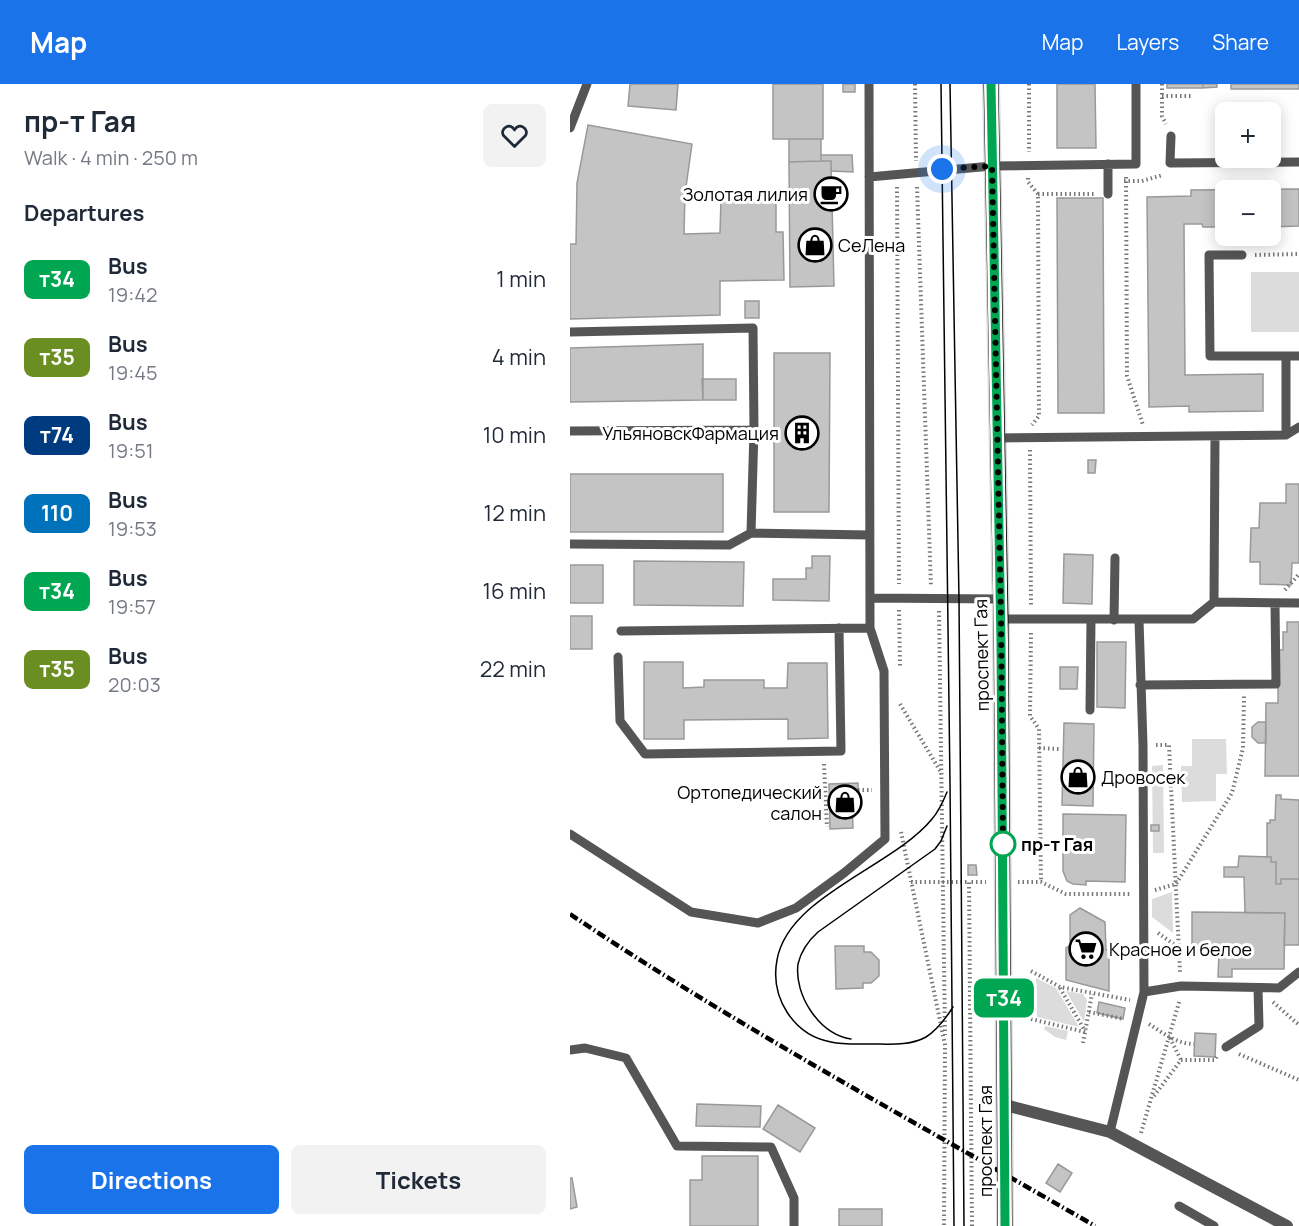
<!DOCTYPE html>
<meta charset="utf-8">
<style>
:root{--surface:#fff;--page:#f2f2f3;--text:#1f2937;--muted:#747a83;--accent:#1a73e8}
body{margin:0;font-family:Manrope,sans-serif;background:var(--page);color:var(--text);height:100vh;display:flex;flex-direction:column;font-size:22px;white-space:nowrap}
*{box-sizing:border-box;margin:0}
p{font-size:20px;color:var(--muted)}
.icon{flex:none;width:33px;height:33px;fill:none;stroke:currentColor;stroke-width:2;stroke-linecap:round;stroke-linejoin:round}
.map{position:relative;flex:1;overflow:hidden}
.side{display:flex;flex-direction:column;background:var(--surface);width:570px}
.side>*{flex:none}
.badge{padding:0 12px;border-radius:9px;font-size:21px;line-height:39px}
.buttons{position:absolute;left:645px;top:18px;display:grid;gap:12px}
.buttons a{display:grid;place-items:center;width:66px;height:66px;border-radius:9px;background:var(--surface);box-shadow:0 3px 15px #0003;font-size:30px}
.you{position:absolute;width:30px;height:30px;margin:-15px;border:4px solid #fff;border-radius:50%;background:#1a73e8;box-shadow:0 0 0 9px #1a73e833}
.map>.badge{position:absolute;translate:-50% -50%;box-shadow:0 0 0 3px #fff}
h2{padding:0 24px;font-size:22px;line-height:54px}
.round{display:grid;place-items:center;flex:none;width:63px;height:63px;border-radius:9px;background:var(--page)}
.summary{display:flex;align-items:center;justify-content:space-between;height:102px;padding:0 24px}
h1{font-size:28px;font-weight:700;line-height:45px}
.cta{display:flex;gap:12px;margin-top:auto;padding:12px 24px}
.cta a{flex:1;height:69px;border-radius:9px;background:var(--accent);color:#fff;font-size:24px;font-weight:700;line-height:69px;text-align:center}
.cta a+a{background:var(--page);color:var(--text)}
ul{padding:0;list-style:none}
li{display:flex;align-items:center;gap:18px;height:78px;padding:0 24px}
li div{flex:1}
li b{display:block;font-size:22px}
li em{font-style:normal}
li .badge{min-width:66px;font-weight:700;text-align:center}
header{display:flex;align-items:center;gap:36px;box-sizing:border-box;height:84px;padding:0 30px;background:var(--accent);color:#fff}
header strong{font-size:28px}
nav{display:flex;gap:33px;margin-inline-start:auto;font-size:21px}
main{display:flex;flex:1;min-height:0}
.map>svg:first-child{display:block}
.green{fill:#dcdcdc}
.building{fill:#c4c4c4;stroke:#999;stroke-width:1.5}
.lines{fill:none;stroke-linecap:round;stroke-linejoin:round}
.primary-casing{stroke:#dbdbdb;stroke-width:18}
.path{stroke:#777;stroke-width:4;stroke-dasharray:1.5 3;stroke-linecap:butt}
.service{stroke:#555;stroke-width:9}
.minor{stroke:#555;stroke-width:12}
.primary{stroke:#000;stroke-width:15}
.tram{stroke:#000;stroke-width:1.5}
.rail{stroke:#000;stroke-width:4.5;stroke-dasharray:9 3 1.5 3;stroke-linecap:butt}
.line-casing{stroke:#fff;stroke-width:14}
.line{stroke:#00a651;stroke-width:9}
.walk{stroke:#000;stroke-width:6;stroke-dasharray:0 10.8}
.stop-dot{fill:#fff;stroke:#00a651;stroke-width:3}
.labels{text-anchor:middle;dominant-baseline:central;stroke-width:6;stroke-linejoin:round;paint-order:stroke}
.poi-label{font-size:18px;fill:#000;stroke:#fff;text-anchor:end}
.street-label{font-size:18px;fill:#000;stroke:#fff}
.stop-label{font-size:18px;font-weight:bold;fill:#000;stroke:#fff;text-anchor:start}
</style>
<header>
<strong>Map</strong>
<nav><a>Map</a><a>Layers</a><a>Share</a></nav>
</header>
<main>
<section class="side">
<div class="summary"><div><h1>пр-т Гая</h1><p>Walk · 4 min · 250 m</p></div><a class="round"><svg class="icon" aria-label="heart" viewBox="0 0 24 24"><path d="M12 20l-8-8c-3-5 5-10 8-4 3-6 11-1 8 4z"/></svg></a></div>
<h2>Departures</h2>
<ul>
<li><span class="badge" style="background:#00a651;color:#fff">т34</span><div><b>Bus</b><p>19:42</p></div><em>1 min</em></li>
<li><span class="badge" style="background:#6b8e23;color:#fff">т35</span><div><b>Bus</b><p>19:45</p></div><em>4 min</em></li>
<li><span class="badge" style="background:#003b80;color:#fff">т74</span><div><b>Bus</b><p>19:51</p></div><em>10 min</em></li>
<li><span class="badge" style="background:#0072bc;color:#fff">110</span><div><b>Bus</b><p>19:53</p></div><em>12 min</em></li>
<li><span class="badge" style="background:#00a651;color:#fff">т34</span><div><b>Bus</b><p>19:57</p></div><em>16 min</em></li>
<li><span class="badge" style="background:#6b8e23;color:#fff">т35</span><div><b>Bus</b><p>20:03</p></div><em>22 min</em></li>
</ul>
<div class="cta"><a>Directions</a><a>Tickets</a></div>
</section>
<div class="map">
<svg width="729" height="1142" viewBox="0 0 729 1142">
<rect width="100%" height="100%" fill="#fff"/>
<path class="green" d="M681 188H729V248H681Z
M622 655H656L657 690H646V717L612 718 611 682H622Z
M593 681 594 769H583L582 682Z
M602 808 603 849 582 833V815Z
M466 894 486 904 509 943 467 933Z
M496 907 513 910 517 916 514 938Z
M475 942 498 947 496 956 485 953 474 945Z"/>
<path class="building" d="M60 0H108L106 26 58 22Z
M203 0H253V55H203Z
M273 0H285V8H273Z
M487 0H525L526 64H487Z
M597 0H633V4H597Z
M633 0H647V3L633 4Z
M661 0H729V5H661Z
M18 41 122 60 115 110 114 150 150 149 151 115 188 114V107H199V114H206V148H213L214 196 150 197V231L0 235V160H6L7 99Z
M219 55H251V77L219 78Z
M251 71H282L283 88 261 87V77H251Z
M251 77H261L264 202 220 203 219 78Z
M729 105V142L700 143V106H656V143H633L632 140H614L615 291 693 290V327L619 328V322L579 323 577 113 621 112V106Z
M487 114H533L534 329H488Z
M175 217H189V234H175Z
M133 260V316L0 318V264Z
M204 269H260L259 428H204Z
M132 295H166V316H133Z
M518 376H526L525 389H518Z
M0 390H153V448H0Z
M716 400H729V479H722L721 501 690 500V478H680L681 444H689L690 419H716Z
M494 470 523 471 522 520 493 519Z
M242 472H260L259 517 203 516V495H236V484H242Z
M64 477 174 478 173 522 64 521Z
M0 481H33V519H0Z
M0 532H22V565H0Z
M717 538H729V692H695L696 619H708V566H713V548H717Z
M527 558H556L555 624 527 623Z
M74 578H113V604L134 603V596H194V604H217L218 579H257L258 654 218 655V635L114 636V655H74Z
M490 583H508L507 605H490Z
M688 638H696V659H688L682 653V643Z
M494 639 524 640 523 722 492 721Z
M288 699V713H282L283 744 260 745 259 700Z
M706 711H711V715L729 716V795H711V800H706V778H701V773H697V739H700V736H705Z
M493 730 556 731 555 798 516 797V801L503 800 497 797 493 787Z
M581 741H589V747H581Z
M669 772 701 773V778H706V800H711V795H729V861H714L715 829H675L674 793H654V783H668Z
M398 781H406L407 791H398Z
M510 824 535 838 536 866H539V907L496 896V864L503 859 500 857V831Z
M622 828 715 829 714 885H662V893H648L649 868H622Z
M265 862H294V868H301L309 876V892L301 899H293V904L266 905Z
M529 918 555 924 553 935 527 929Z
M625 949 646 950 645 973 624 972Z
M127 1020 191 1022 190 1043 126 1042Z
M208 1021 245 1044 230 1068 193 1045Z
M132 1072H188V1142H120V1096H132Z
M488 1080 502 1089 490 1108 476 1099Z
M0 1094H2L7 1123 0 1125Z
M269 1125H312V1142H269Z"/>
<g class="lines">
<defs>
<path id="primary" d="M421 0 431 535 435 1142"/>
</defs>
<use href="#primary" class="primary-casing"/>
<path class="path" d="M345 0 346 77
M459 0V68
M592 0V32L596 40
M592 12H621
M556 93 557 292 573 341
M458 94V98L468 110 469 332 462 341
M554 97H572L593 91
M327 103 329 500
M347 103 361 503
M468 110H525
M685 171 729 170
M460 366 461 523
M715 506 729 490
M329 526 330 584
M369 527 375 951
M461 549 460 632 469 645 471 798
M330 620 372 690
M586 661H599L610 889
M469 664 489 665
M254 680 257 743
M288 706H302
M331 748 375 961 374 1142
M341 798H399
M448 798H471L496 810H561
M585 806 606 800 662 709 673 664 674 612
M588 849 609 864
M461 887 490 903 560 916
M490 904 515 947
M703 918 729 941
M519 928 554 935
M461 935 515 948
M579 940C593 949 607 960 624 960
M600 954 611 976
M513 959 522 910
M669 970 729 996
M584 1012 611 976H645L647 972
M571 1049 610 915
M402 1142 399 798H416"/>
<path class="service" d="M0 44 17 0
M601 52 600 79 729 78
M299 93 422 82 566 80V0
M538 110V80
M0 248 183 244 184 346 181 449
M716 272H729
M0 347 184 346
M716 351 729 343
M427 354 716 351V272H640L639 171H672
M0 460 159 461 181 449 300 451
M300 514 430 515
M644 518 645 353
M431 535H623L644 518 729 519
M544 536 545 474
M569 536 573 661 574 908
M51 547 300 544
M48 573 50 637 75 670 271 667 269 544
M570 601 706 600 705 519
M520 626 521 535
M0 750 121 828 188 839 226 824 274 789 315 755 314 587 300 544 299 0
M656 963 689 942 688 904
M0 966 15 964 56 974 107 1062 201 1063 224 1114V1142
M540 1048 574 908 611 902 709 904 729 888
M609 1122 644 1142"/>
<path class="minor" d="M435 1021 540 1048 717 1142"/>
<use href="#primary" class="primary"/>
<path class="tram" d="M371 0 380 699 384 1142
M380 0 389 515 394 1142
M377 708C373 718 369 727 362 735 323 783 218 812 207 876 200 913 223 951 261 958 274 961 289 960 302 960 319 960 340 962 356 953 367 946 376 934 383 923
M281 955C249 950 224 911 228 880 231 867 238 857 248 848L365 765 371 757 377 742"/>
<path class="rail" d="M0 830C169 944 349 1040 525 1142"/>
</g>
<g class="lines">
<defs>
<path id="line" d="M421 0 431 558 435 1142"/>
</defs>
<use href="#line" class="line-casing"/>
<use href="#line" class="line"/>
<path class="walk" d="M372 85 422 82 431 535 433 760"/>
</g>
<defs>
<symbol id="cafe-ring" viewBox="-11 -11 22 22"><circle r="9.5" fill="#fff" stroke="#000" stroke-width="1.5"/><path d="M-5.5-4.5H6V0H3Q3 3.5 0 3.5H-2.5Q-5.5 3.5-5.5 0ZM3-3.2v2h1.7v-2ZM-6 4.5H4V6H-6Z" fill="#000"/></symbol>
<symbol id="shop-ring" viewBox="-11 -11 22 22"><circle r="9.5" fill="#fff" stroke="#000" stroke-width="1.5"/><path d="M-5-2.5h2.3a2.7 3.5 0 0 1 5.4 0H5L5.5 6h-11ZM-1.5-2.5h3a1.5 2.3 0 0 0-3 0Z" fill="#000"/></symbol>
<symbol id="building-ring" viewBox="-11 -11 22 22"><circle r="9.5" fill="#fff" stroke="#000" stroke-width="1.5"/><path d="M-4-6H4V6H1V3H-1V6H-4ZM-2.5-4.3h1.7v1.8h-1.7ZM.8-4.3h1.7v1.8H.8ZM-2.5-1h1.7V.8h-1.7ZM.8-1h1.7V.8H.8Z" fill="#000"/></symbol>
<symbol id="supermarket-ring" viewBox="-11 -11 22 22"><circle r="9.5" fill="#fff" stroke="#000" stroke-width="1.5"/><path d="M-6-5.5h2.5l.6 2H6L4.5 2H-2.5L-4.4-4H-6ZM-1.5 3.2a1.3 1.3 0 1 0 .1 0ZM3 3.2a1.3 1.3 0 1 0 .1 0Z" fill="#000"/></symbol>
</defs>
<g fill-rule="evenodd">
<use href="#cafe-ring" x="242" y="91" width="38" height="38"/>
<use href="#shop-ring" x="226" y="142" width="38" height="38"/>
<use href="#building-ring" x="213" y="330" width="38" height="38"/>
<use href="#shop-ring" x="489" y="674" width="38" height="38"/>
<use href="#shop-ring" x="256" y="699" width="38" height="38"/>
<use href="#supermarket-ring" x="497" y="846" width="38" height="38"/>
</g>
<circle class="stop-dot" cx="433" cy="760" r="12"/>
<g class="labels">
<g class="poi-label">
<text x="238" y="110">Золотая лилия</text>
<text x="268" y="161" text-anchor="start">СеЛена</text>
<text x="209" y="349">УльяновскФармация</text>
<text x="531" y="693" text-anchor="start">Дровосек</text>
<text x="252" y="708">Ортопедический<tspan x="252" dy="21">салон</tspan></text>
<text x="539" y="865" text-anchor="start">Красное и белое</text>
</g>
<g class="street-label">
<text transform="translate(411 571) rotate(-91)">проспект Гая</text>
<text transform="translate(415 1057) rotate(-90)">проспект Гая</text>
</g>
<g class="stop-label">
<text x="451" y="760">пр-т Гая</text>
</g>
</g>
</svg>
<div class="buttons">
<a>+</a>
<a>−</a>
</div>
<div class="you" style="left:372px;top:85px"></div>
<b class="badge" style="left:434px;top:914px;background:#00a651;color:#fff">т34</b>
</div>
</main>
